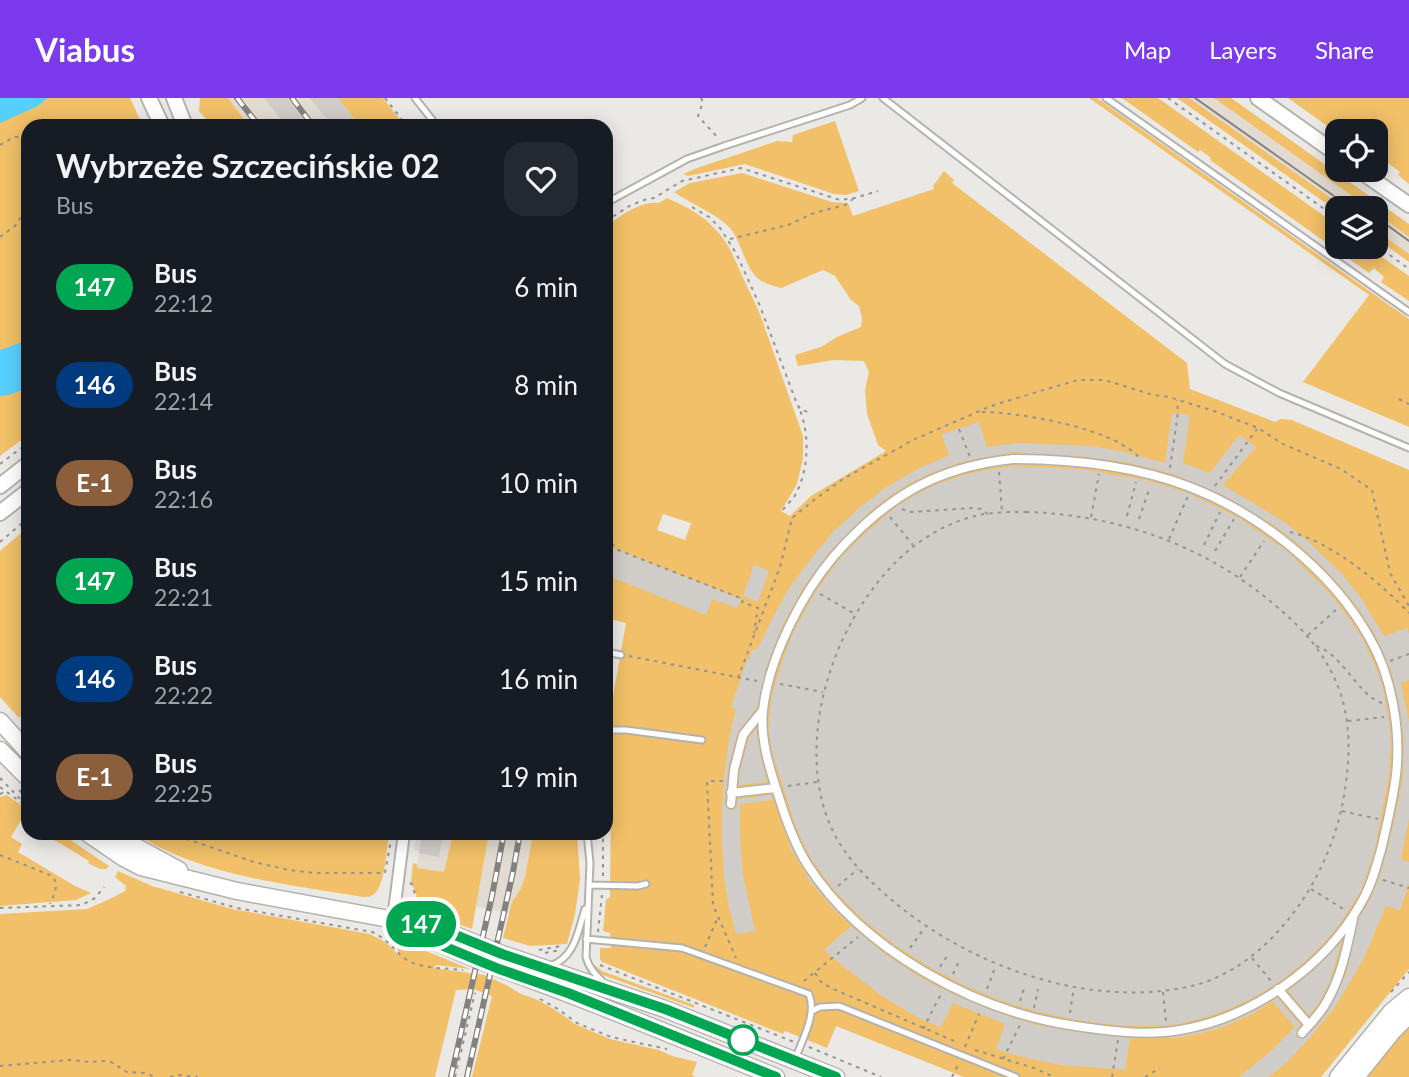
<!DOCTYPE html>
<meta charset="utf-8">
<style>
:root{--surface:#171b24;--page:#242831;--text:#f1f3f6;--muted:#9ea1a6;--accent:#7c3aed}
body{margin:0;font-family:Lato,sans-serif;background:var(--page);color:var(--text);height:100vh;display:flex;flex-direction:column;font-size:26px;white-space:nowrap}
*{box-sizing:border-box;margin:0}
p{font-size:23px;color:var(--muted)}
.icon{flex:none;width:38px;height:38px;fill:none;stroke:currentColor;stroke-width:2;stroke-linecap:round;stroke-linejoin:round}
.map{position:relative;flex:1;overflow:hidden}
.details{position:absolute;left:21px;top:21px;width:592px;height:721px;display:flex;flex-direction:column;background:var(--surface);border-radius:21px;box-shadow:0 4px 18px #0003}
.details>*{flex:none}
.badge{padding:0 14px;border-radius:23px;font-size:24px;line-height:46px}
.controls{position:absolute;left:1325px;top:21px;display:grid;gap:14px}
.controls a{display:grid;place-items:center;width:63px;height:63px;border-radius:14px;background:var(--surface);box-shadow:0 4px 18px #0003;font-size:35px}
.map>.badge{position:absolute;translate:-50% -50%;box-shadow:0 0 0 4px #fff}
.round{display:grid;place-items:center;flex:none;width:74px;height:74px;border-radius:21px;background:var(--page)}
.head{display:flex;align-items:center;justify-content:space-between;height:119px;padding:0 35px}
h1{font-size:33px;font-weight:700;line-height:52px}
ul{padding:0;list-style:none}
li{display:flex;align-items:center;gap:21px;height:98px;padding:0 35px}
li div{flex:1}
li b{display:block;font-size:26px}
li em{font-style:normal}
li .badge{min-width:77px;font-weight:700;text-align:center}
header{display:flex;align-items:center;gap:42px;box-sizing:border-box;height:98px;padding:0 35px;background:var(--accent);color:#fff}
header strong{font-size:33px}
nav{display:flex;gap:38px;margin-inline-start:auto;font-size:24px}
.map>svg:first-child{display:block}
.built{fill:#e2dbd1}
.green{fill:#f1c068;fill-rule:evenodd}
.water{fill:#57cffc}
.building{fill:#d0cdc9}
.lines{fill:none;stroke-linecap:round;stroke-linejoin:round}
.service-casing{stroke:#b4b2ae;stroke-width:9}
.pedestrian-casing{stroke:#b4b2ae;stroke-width:11}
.minor-casing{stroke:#b4b2ae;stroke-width:14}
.tertiary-casing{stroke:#b4b2ae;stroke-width:18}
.secondary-casing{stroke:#b4b2ae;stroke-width:19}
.path{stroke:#949390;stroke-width:2;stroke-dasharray:3.5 5;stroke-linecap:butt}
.service{stroke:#fff;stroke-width:5}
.pedestrian{stroke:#fff;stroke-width:8}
.minor{stroke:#fff;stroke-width:10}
.tertiary{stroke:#fff;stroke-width:14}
.secondary{stroke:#fff;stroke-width:16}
.tram{stroke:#848280;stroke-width:2}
.rail-casing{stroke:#848280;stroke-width:6}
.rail{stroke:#fff;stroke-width:3.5;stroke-dasharray:10;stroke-linecap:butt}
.line-casing{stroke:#fff;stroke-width:16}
.line{stroke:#00a651;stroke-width:10}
.stop-dot{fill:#fff;stroke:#00a651;stroke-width:3.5}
</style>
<header>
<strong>Viabus</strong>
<nav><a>Map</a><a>Layers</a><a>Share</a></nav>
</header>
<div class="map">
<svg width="1409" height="979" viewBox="0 0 1409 979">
<rect width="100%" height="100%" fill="#ebe9e5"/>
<path class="built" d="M228 0H338L360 28H249Z
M1189 0H1214L1369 110H1345Z
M1376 115 1409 139V156L1376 132Z
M417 735H453L444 775 417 770 419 753 414 752Z
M489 735H533L525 779 521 790 515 799 509 816 476 808Z"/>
<path class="green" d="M17 0H130L143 28H28V337L0 358V15Z
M200 0H228L249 28H210L208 23 199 13Z
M338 0H383L405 28H360Z
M1089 0H1097L1409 221V329L1303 284 1369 197Z
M1122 0H1158L1337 127V149H1368L1409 178V203L1381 184 1384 179 1374 170 1369 175 1210 62 1211 60 1200 52 1198 54Z
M1177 0H1189L1345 110H1337V113Z
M1214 0H1231L1409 126V139L1376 115V110H1369Z
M1288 0H1409V86L1398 77 1400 74 1376 56V33H1337V35Z
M835 23 859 93 846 97 834 96 745 66 688 78 683 76 697 70 777 43 792 44 793 37Z
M944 73 954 82 952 85 1187 265 1190 291 1275 324 1281 321 1292 322 1409 372V871L1321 979H964L836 928 827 950 785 933 783 936 602 864 600 861V850H611L610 835 603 833 606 802 610 799 612 604 626 525 606 520V129C620 118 640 103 659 105L667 100 690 111 706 122 719 135 729 149 760 216 803 338V360L797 386 781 413 790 418 811 398 886 353 878 347 867 316 865 292 869 274 864 263 834 262 798 268 795 257 821 249 837 239 861 229 862 220 859 208 851 202 835 178 823 172 781 190C775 188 766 186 760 182 745 172 742 144 730 130 716 115 691 106 674 94L690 85 742 75 832 104 848 105 853 118 934 91 933 88ZM663 416 691 425 685 442 657 432Z
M1376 132 1409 156V164L1376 140Z
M28 429V601L24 614 19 620 0 599V453Z
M7 697 28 712V726L21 722 11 739 22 746 18 754 75 788 91 795 76 802 0 808V699Z
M43 735H60L109 768 106 771H100L88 765 89 763Z
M134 735H389C387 749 385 788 374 796 370 799 367 799 363 799 285 786 202 778 134 735Z
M453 735H489L472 831 439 819 424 809 417 799 411 783 413 765 417 766V770L444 774Z
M533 735H577L580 782 575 816 567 846 530 848 503 840 512 804 521 790 525 779Z
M118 773 152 788 232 811 370 836 385 844 399 857 397 849 384 836 470 871 436 867 434 870 484 877 506 887 521 896 538 902 557 913 575 926 610 941 659 952 672 958 697 964 692 977 695 979H472L492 898 474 891 456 892 435 979H0V816L87 811 110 801 125 793 126 788 115 779Z
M592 865 602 873 694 907V910L603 877 596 873Z
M1409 923V979H1362Z"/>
<path class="water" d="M0 0H47L38 8 0 25Z
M28 242V290L8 297 0 298V252Z"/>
<path class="building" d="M264 0H287L309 28H286Z
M310 0H338L360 28H332Z
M1172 315 1190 317 1183 365 1210 375 1239 337 1256 349 1223 387 1283 423 1307 442 1343 477 1361 500 1384 538 1407 530 1409 536V582L1401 585 1409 624V720L1401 761 1409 764V785L1400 812 1386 808 1364 860 1347 889 1333 912 1308 942 1284 967 1268 979H1239L1271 953 1295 929 1272 903 1254 915 1224 929 1203 935 1175 940H1168L1208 932 1236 922 1277 900 1300 927 1296 933V936L1298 940 1303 941 1317 928 1329 912 1346 877 1359 820 1370 802 1379 781 1387 754 1400 697 1403 678 1404 641 1399 604 1390 569 1375 536 1359 511 1340 487 1319 465 1296 444 1271 425 1219 395 1171 375 1126 364 1081 358 1013 354 984 359 958 365 933 374 910 385 888 399 868 415 829 454 804 488 782 528 766 570 757 609 737 635 728 671 724 705 728 712H733L736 710 738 701 771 697 773 702 740 706V741L743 777 755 833 736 836 729 809 724 780 722 746V708L724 679 729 641 736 611 731 609 746 564 754 551 757 552 772 521 788 492 810 462 833 434 859 410 885 390 916 372 949 357 942 336 979 324 987 349 1017 345 1091 348 1120 353 1165 365Z
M1013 368 1080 371 1145 382 1188 395 1239 420 1288 454 1330 496 1348 519 1363 542 1377 573 1383 590 1389 625 1391 642 1389 676 1375 750 1362 790 1341 824 1323 846 1303 865 1280 883 1256 898 1231 910 1205 919 1179 926 1154 928 1116 927 1077 922 1040 914 1002 903 964 887 928 868 894 846 863 821 835 793 812 762 796 729 772 653 769 633 770 613 773 593 786 553 794 533 815 495 839 462 858 442 896 409 917 396 938 386 961 378 986 372Z
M606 447 741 501 737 510 712 501 706 517 606 477Z
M754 467 769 473 758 504 743 498Z
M756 631 760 656 767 684 739 687 740 673 749 640Z
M422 735H443L439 759 419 755Z
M785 737 801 769 825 801 853 830 886 857 921 880 959 899 998 915 1036 927 1075 934 1136 941H1130L1125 972 1061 967 1014 957 996 951 1005 926 953 905 941 929 918 920 881 897 844 869 824 852 851 828 829 807 808 781 791 752Z
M1341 844 1330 883 1318 906 1309 917 1288 893 1311 875Z"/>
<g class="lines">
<defs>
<path id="service" d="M415 0 437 28
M883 0 1225 266 1279 295 1409 350
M1106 0 1409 214
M606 105 687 61 724 48 850 7 862 0
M606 554 621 557
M606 632H626L702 642
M587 735 590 765 586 859C589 871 597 878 605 886
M590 787 638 788 646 786
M586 841 682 850 809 896C817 916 803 940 796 959
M550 868C575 860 578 833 585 811
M812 913 820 909 839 908 1016 979"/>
<path id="pedestrian" d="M1013 361C1073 361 1133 367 1190 389 1260 416 1332 473 1369 539 1392 578 1401 632 1396 677 1393 702 1387 727 1381 752 1376 769 1371 789 1361 805 1325 869 1252 920 1180 932 1146 938 1110 933 1076 928 976 914 862 852 807 766 794 745 785 719 778 696 769 669 760 640 763 612 769 560 801 497 834 458 885 400 935 369 1013 361Z
M731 695 776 690
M731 706 734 672 743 637 763 612
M1278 891 1309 927
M1302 935C1311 925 1320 916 1326 905 1341 880 1347 850 1353 821"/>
<path id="minor" d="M393 821 404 735"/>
<path id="tertiary" d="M149 0 162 28
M174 0 185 28
M1258 0 1337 56
M1359 72 1409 107
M0 388 28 366
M0 415 28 393"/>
<path id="secondary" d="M0 623 28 654
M0 652 28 680
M87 735 122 759 141 769 237 793 438 830 502 856 665 911 836 979
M115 735 131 746 179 772
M407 829C458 857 512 874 566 895 637 922 706 951 776 979
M1338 979 1391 914 1409 899
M1356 979 1393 933 1409 917"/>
</defs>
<use href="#service" class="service-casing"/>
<use href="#pedestrian" class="pedestrian-casing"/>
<use href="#minor" class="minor-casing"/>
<use href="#tertiary" class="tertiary-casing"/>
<use href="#secondary" class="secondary-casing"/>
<path class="path" d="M385 0 407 28
M701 0 703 4 698 18 719 41
M1168 0 1337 120
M0 47 14 39H28
M692 109 709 119 720 130 736 155 760 208 797 306 800 311 810 315
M606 123 631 107 647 101 654 100 682 83 741 70 840 102 855 100 878 93
M0 139 15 128 28 109
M730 141 788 127 814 115 845 107 853 101
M1376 147 1409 171
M1399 301 1409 306
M982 314C1019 314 1119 331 1141 362
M959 331 970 359
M0 366 28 345
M1170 370 1178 315 1177 302
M999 374 1002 414
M1215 388 1257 331
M902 411 909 414 974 410 981 411 988 416
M783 412C786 407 791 403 794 399 809 374 810 338 800 312
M1026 414C1119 417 1205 447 1276 508 1305 532 1329 560 1341 597 1350 625 1350 656 1346 684 1341 727 1325 768 1302 803 1273 845 1234 881 1182 890 1080 909 963 865 886 797 864 778 843 756 831 729 791 639 838 507 914 448 932 434 956 422 979 417 994 414 1011 414 1026 414Z
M1127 418 1136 384
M890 419 913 447
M1091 419 1099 376
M1139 421 1150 389
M1290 434C1330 443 1381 485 1409 515
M606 439 618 452 743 501 742 504 758 510 754 535
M1169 441 1188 398
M0 444 28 420
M1204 447 1220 414
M1215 453 1234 421
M1240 479 1264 443
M820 496 855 516
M1308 537 1338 510
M1316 548C1344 557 1357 597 1382 605
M629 558 757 583
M1390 563 1409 556
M738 580 780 469 792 420 814 402 843 381 913 342 991 308 1047 291 1078 282H1105L1153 297 1169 299 1217 314 1258 330 1283 346 1341 371 1372 392 1390 475 1409 508
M780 586 823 594
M606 600V563
M1348 623 1384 619
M0 680 26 707
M723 683H707L713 807 736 860
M788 688 817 684
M0 689 22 705
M19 692 28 701
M0 696 6 693
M1342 713 1378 721
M64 735 75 742
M170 735 254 764 289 772 315 775H385L391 742
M0 757 52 778C60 787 54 796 50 806
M603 778V735
M1383 782 1409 790
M410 785 412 786 417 803 426 813
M838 788 858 771
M1311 791 1345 812
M180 794 237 810 372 834C388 841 394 853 407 862 422 871 446 870 463 872
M0 810 82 807 95 800 104 789
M598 834 602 797
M705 849 718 819
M910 850 925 829
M539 852 561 848
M545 855 560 852
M1252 860 1271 883
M600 867 794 944
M940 869 949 855
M815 875 821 884 831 890 954 943
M953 876 960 861
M804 883 858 839
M987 891 996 867
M1163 894 1166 923
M1391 894 1409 874
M540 901 558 911 577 925 611 939 667 951
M1020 903 1025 887
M1034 910 1038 891
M1070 915 1074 889
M923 931 941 896
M809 949 881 979
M965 949 979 916
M975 952 1034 970 1054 979
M1003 961 1021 925
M0 968 70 962 91 964 105 963 111 964 127 974 144 975 156 979
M170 979 179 977 198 979
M455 979 475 895
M952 979 958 967
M1112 979 1118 942
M1145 979 1160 970"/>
<use href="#service" class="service"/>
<use href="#pedestrian" class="pedestrian"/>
<use href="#minor" class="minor"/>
<use href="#tertiary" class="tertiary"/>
<use href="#secondary" class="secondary"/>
<path class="tram" d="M1195 0 1351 110
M1376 119 1409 143"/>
<defs>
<path id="rail" d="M237 0 259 28
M292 0 313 28
M451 979 492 798 504 735
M467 979 513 774 520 735"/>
</defs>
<use href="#rail" class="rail-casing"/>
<use href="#rail" class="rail"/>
</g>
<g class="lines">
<defs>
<path id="line" d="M776 979 568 895 499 871 436 845 393 821 438 830 502 856 665 911 836 979"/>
</defs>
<use href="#line" class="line-casing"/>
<use href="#line" class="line"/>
</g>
<circle class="stop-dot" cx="743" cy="942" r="14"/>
</svg>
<div class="controls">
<a><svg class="icon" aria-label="locate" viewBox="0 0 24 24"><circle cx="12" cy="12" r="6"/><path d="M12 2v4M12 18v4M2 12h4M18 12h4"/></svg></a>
<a><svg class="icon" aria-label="layers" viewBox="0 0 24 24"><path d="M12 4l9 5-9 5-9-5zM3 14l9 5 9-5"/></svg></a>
</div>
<b class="badge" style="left:421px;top:826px;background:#00a651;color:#fff">147</b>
<section class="details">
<div class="head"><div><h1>Wybrzeże Szczecińskie 02</h1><p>Bus</p></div><a class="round"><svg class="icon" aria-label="heart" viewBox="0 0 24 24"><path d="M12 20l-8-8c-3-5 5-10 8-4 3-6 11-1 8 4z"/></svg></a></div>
<ul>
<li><span class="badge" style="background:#00a651;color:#fff">147</span><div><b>Bus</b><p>22:12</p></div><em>6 min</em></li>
<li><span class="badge" style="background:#003b80;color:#fff">146</span><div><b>Bus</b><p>22:14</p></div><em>8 min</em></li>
<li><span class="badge" style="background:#8b5e3c;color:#fff">E-1</span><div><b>Bus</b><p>22:16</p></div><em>10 min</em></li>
<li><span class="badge" style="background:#00a651;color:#fff">147</span><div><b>Bus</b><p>22:21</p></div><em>15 min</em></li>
<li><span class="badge" style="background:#003b80;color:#fff">146</span><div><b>Bus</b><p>22:22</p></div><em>16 min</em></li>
<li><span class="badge" style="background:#8b5e3c;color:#fff">E-1</span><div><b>Bus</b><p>22:25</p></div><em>19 min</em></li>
</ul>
</section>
</div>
